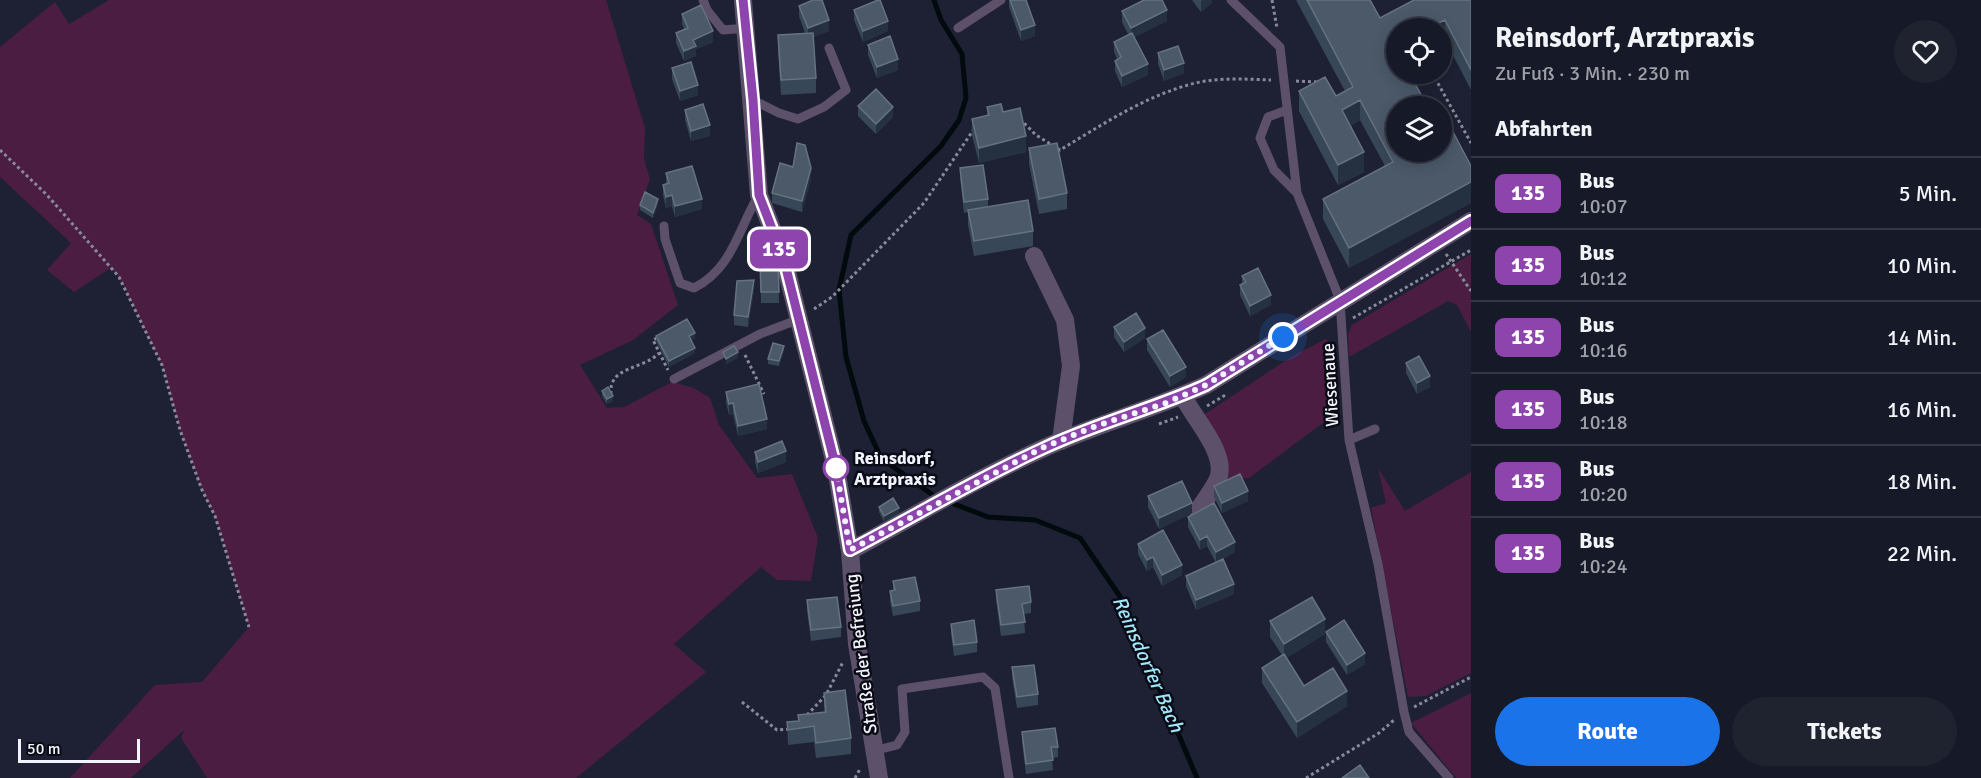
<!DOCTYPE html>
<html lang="de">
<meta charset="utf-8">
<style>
:root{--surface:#161927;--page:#1f222f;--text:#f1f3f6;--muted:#9ea0a7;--line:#353844;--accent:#1a73e8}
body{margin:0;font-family:Signika,sans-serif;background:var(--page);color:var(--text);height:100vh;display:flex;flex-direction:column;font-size:22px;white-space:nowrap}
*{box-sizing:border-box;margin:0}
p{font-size:20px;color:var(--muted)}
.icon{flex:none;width:33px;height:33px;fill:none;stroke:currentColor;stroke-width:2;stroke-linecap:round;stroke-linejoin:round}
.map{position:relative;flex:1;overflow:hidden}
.side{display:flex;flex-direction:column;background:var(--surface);width:510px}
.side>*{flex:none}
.badge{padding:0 12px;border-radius:9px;font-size:21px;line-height:39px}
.fabs{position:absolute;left:1386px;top:18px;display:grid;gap:12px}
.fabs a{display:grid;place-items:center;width:66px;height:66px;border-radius:50%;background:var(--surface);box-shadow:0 3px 15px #0003,0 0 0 2px var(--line);font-size:30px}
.scale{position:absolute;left:18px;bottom:15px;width:122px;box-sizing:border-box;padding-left:6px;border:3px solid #f1f3fe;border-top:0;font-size:16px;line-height:21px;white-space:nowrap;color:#f1f3fe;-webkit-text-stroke:4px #0a0b14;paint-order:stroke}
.you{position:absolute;width:30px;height:30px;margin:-15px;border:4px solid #fff;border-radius:50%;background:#1a73e8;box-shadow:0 0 0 9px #1a73e833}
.map>.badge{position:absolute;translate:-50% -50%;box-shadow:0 0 0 3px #fff}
h2{padding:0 24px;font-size:22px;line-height:54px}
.round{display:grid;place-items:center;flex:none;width:63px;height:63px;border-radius:32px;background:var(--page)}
.summary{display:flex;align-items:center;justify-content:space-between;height:102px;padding:0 24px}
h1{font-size:28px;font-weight:700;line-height:45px}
.button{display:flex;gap:12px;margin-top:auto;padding:12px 24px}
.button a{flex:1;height:69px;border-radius:36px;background:var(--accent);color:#fff;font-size:24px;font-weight:700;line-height:69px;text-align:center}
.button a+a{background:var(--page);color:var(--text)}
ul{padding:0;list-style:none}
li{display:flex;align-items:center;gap:18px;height:72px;padding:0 24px;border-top:2px solid var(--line)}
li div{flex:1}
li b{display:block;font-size:22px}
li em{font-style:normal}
li .badge{min-width:66px;font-weight:700;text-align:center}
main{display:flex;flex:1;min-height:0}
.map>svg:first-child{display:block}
.green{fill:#4c1d42}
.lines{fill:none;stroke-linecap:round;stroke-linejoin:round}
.stream{stroke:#010a0d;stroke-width:5}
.path{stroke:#888a99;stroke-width:3;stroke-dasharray:3 3;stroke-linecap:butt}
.lane{stroke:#5d506a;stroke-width:9}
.street{stroke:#5d506a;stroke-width:18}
.wall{fill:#374757}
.shaded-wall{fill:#253041}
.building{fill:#4b5969;stroke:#657280;stroke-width:1.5}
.line-casing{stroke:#fff;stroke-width:14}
.line{stroke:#8e44ad;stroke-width:9}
.walk{stroke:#f1f3fe;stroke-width:6;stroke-dasharray:0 10.8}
.stop-dot{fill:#fff;stroke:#8e44ad;stroke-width:3}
.labels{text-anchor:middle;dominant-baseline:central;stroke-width:5;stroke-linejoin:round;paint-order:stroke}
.street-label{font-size:18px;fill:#f1f3fe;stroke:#0a0b14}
.stop-label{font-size:18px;font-weight:bold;fill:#f1f3fe;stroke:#0a0b14;text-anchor:start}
.water-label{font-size:20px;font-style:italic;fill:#a0e7fd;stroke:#0a0b14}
</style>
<main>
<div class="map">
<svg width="1471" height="778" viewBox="0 0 1471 778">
<rect width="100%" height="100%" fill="#1e2134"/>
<path class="green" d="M109 0H606L645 128 644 159 650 179 637 215 651 224 678 305 633 340 580 365 607 408 624 407 672 382 694 388 710 398 719 425 757 478 792 474 818 538 811 581 777 580 761 567 674 644 706 672 576 778H207L181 738 184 730 131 778H70L155 685 202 682 249 627 215 516 202 490 180 430 162 365 119 277 111 268 74 292 47 270 71 243 0 177V47L55 2 69 24Z
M1471 254V332L1457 305 1448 301 1349 357 1348 334 1352 325Z
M1326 339 1335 347 1339 411 1249 478H1227L1202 416 1294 355Z
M1378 468 1405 511 1471 472V673L1426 696 1408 697 1371 508 1386 503Z
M1471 693V778H1456L1411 723Z"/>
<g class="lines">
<path class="stream" d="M934 0 941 20 962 54 966 98 959 120 941 146 851 235 839 290 846 357 864 421 881 458 937 498
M949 502 988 517 1035 520 1080 538 1121 598 1197 778"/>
<path class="path" d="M1272 0 1277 28
M1435 78 1471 143
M1296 81 1319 82
M1020 119 1036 135 1060 150C1100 126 1142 98 1188 85 1214 77 1245 79 1271 80
M0 150 47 195 119 277 162 365 180 430 202 490 215 516 249 627
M1446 254 1471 291
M814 309 832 297 924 203 974 129
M1353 318 1471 250
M657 338 653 340 668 370
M745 355 764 394
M611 394C608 366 643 370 659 353
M1207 406 1227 394
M1159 424 1178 417
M742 702 777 730 791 729
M1414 707 1471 677
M807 715 826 695 843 662
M855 778 860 769
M1306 778 1379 733 1394 720"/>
<path class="lane" d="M703 0 707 10 723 30 747 28
M1231 0 1280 47 1297 193 1340 300 1349 440 1378 564 1404 712 1409 732 1449 778
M958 28 1001 0
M753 100 779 113 798 119 824 107 846 90 829 48
M1287 110 1268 117 1260 138 1274 170 1297 193
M664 226 665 239 680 283 694 288C732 269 738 230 758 196
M674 379 760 334 797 320
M1349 440 1375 429
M873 751 897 745 905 732 902 689 983 677 995 688 1009 778"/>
<path class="street" d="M743 0 759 195 784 260 836 468 850 551 857 644 879 778
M1034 256 1065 320 1071 366 1061 441
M1183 396C1193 418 1228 453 1218 479 1213 490 1204 501 1198 511
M850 551C914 516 978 478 1044 448 1097 424 1153 409 1206 385L1471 221"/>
</g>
<path class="wall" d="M1009 0H1026L1035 36 1021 41 1009 7Z
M1192 0H1212V3L1201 12Z
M1296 0H1370L1380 18 1471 0V90L1445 40 1442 42V28H1396V106L1471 166V203L1349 268 1323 219V199L1385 166 1360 120 1350 126 1364 172 1338 185 1299 111V91L1336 96 1345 91Z
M799 6 829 31 813 37 816 78V93L781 95 778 50V35L805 33 799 16Z
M854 10 888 31 863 42 854 20Z
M1122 11 1167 21 1134 37 1148 75 1122 87 1115 71V61L1117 59 1114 52V42L1128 34 1122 22Z
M682 14 713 42 696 49V56L684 61 676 43V33L684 29 682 24Z
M868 45 898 70 877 78 868 55Z
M1158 53 1184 73 1164 81 1158 64Z
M672 68 698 95 680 101 672 79Z
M858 106 893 117 876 134 858 116Z
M987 107 1003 112 1026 152 979 163 972 135V119L987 116Z
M685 110 710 136 691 141 685 120Z
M1029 148 1067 193V209L1039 214 1029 164Z
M793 167 811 179 802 212 772 203V193Z
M960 168 988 199V207L1033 231V246L974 256 968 225V212L964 213 960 178Z
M666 173 702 209 675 217 672 206 666 208 663 195V185L666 184Z
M658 204 653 218 640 210V205Z
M760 261H778L779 303H761Z
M1242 276 1271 305 1250 316 1240 295V285L1242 283Z
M754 290 748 327 734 325V315Z
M1114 327 1145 338 1124 352 1114 337Z
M656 336 695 338 691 340 695 353 669 367 656 341Z
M1147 339 1186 377 1170 387 1147 350Z
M784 351 779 366 768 364V359Z
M1406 363 1430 387 1417 394 1406 373Z
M602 391 613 401 607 404 602 396Z
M726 392 767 429 738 436 733 414 729 415 726 403Z
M755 452 786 462 758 473 755 462Z
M1214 486 1248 501 1222 513 1214 497Z
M1148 496 1192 513 1159 529 1148 507Z
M879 507 899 513 884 522 879 512Z
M1188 517 1235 552 1216 563 1207 546 1200 550 1188 527Z
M1138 544 1182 575 1162 586 1153 567 1147 571 1138 554Z
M1186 576 1234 594 1196 610 1186 586Z
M893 581 920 601V611L893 616 890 601V591L893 590Z
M996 590 1031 602V613L1024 614 1025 633 1001 636 996 600Z
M807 600 841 627V637L811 641 807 611Z
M1270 621 1325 634 1286 658 1304 686 1347 706 1297 738 1262 683V668L1282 655 1270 637Z
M951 624 977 642V652L954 656 951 634Z
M1326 632 1365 664 1347 675 1326 642Z
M1012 667 1038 694V705L1017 708 1012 678Z
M824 693 851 738V754L816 758 814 742 788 745 787 722 798 721V715L824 712Z
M1022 732 1058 747V757L1052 758 1053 770 1026 774 1022 742Z"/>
<path class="shaded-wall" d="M1203 0H1212V3L1201 12V1Z
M1167 10V21L1131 39V28Z
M829 20V31L808 39V28Z
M1445 20V40L1442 42V28H1428Z
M888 21V31L863 42V31Z
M1035 25V36L1021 41V30Z
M713 31V42L696 49V56L684 61V51L693 40Z
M898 59V70L877 78V67Z
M1184 63V73L1164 81V70Z
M1148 64V75L1122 87V76Z
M698 85V95L680 101V91Z
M1360 100V120L1342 130V110Z
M893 107V117L876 134V124Z
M710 125V136L691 141V131Z
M1026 136V152L979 163V148Z
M1364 152V172L1338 185V165Z
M811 168V179L802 212V201Z
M1471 182V203L1349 268V248Z
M672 195V206L666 208V197Z
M658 199V204L653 218V213Z
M702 199V209L675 217V206Z
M754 280V290L748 327V317Z
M1271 295V305L1250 316V306Z
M1145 328V338L1124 352V342Z
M695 333V338L689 342V336Z
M784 346V351L779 366V361Z
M695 348V353L669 367V361Z
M738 352V358L726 365V359Z
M1186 367V377L1170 387V376Z
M1430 376V387L1417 394V383Z
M613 396V401L607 404V399Z
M733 403V414L729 415V404Z
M767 419V429L738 436V426Z
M786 451V462L758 473V462Z
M1248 491V501L1222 513V503Z
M1192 503V513L1159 529V518Z
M899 508V513L884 522V516Z
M1207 536V546L1200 550V540Z
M1235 542V552L1216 563V552Z
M1153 557V567L1147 571V560Z
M1182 565V575L1162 586V575Z
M1234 584V594L1196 610V600Z
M1325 619V634L1284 659V644Z
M1365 653V664L1347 675V665Z
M1347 691V706L1297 738V722Z"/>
<path class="building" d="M813 0H822L829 20 808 28 799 6Z
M878 0H880L888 21 863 31 854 10Z
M1010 0H1026L1035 25 1021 30Z
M1144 0H1162L1167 10 1131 28 1122 11Z
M1307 0H1370L1380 18 1414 0H1471V70L1445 20 1428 28H1396V45L1395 46 1396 49V74H1410L1427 106H1396V152H1442V133V135L1452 130 1471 166V182L1349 248 1323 199 1393 162 1360 100 1342 110 1364 152 1338 165 1299 91 1325 77 1336 96 1353 87Z
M701 5 713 31 693 40 696 46 684 51 676 33 688 28 682 14Z
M813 33 816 78 781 80 778 35Z
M1132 33 1148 64 1122 76 1115 61 1121 57 1114 42Z
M890 36 898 59 877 67 868 45Z
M1178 46 1184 63 1164 70 1158 53Z
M691 62 698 85 680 91 672 68Z
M876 89 893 107 876 124 858 106Z
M703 104 710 125 691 131 685 110Z
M1001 104 1003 112 1020 108 1026 136 979 148 972 119 989 115 987 107Z
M797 143 805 145 811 168 802 201 772 193 780 163 793 167Z
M1057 143 1067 193 1039 199 1029 148Z
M983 165 988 199 964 202 960 168Z
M692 166 702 199 675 206 672 195 666 197 663 185 669 183 666 173Z
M645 192 658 199 653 213 640 205Z
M1028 200 1033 231 974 241 968 210Z
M760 261H778L779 292H761Z
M1258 268 1271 295 1250 306 1240 285 1246 282 1242 276Z
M754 280 748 317 734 315 737 281Z
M1136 313 1145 328 1124 342 1114 327Z
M687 319 695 333 689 336 695 348 669 361 656 336Z
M1163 330 1186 367 1170 376 1147 339Z
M773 343 784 346 779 361 768 359Z
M734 346 738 352 726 359 723 352Z
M1419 356 1430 376 1417 383 1406 363Z
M759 384 767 419 738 426 733 403 729 404 726 392Z
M608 387 613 396 607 399 602 391Z
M782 441 786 451 758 462 755 452Z
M1240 474 1248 491 1222 503 1214 486Z
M1182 481 1192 503 1159 518 1148 496Z
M893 498 899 508 884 516 879 507Z
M1214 503 1235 542 1216 552 1207 536 1200 540 1188 517Z
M1163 530 1182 565 1162 575 1153 557 1147 560 1138 544Z
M1223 559 1234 584 1196 600 1186 576Z
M915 577 920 601 893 606 890 591 895 590 893 581Z
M1029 586 1031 602 1022 604 1025 622 1001 625 996 590Z
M837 597 841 627 811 630 807 600Z
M1312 597 1325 619 1284 644 1270 621Z
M974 620 977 642 954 645 951 624Z
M1344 620 1365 653 1347 665 1326 632Z
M1284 654 1304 686 1333 668 1347 691 1297 722 1262 668Z
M1034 665 1038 694 1017 697 1012 667Z
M845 690 851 738 816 743 814 726 788 730 787 722 799 721 798 715 826 712 824 693Z
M1055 728 1058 747H1051L1053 760 1026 764 1022 732Z
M1360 765 1369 778H1342Z"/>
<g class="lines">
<defs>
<path id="line" d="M743 0 753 100 759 195 784 260 836 468 850 550C915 516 978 478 1044 448 1097 423 1153 409 1206 385L1471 221"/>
</defs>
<use href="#line" class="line-casing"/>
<use href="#line" class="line"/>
<path class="walk" d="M836 468 850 550 1042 448 1096 426 1166 403 1206 385 1283 337"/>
</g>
<circle class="stop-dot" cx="836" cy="468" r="12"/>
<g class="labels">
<g class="street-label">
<text transform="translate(1330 385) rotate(-93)">Wiesenaue</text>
<text transform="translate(861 654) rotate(-97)">Straße der Befreiung</text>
</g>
<g class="stop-label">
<text x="854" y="458">Reinsdorf,<tspan x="854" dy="21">Arztpraxis</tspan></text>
</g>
<g class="water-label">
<text transform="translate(1148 664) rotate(66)">Reinsdorfer Bach</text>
</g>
</g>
</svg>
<div class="fabs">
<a><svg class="icon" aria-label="locate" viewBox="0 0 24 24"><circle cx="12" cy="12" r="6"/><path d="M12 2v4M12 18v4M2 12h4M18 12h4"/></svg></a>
<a><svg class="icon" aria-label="layers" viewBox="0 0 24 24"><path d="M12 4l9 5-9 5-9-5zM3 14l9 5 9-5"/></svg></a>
</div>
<div class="scale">50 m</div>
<div class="you" style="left:1283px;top:337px"></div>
<b class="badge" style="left:779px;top:249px;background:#8e44ad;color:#fff">135</b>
</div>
<section class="side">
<div class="summary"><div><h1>Reinsdorf, Arztpraxis</h1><p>Zu Fuß · 3 Min. · 230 m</p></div><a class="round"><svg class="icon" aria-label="heart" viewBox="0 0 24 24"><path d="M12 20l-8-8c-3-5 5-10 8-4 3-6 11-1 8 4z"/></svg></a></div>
<h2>Abfahrten</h2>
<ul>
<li><span class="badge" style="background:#8e44ad;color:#fff">135</span><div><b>Bus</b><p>10:07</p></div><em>5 Min.</em></li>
<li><span class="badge" style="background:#8e44ad;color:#fff">135</span><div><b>Bus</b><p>10:12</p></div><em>10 Min.</em></li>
<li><span class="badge" style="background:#8e44ad;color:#fff">135</span><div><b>Bus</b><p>10:16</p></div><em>14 Min.</em></li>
<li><span class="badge" style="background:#8e44ad;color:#fff">135</span><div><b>Bus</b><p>10:18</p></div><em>16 Min.</em></li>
<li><span class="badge" style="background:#8e44ad;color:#fff">135</span><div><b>Bus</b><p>10:20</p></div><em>18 Min.</em></li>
<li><span class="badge" style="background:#8e44ad;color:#fff">135</span><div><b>Bus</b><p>10:24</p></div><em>22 Min.</em></li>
</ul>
<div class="button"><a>Route</a><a>Tickets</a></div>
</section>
</main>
